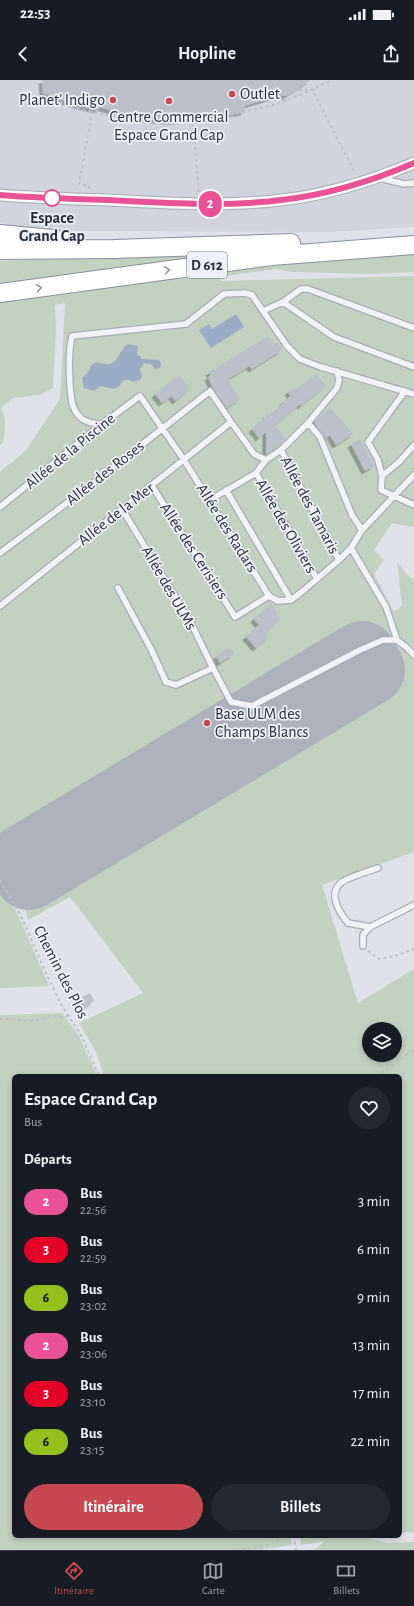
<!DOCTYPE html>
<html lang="fr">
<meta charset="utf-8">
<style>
:root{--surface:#171b24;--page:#242831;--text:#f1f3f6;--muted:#9ea1a6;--line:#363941;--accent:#c84850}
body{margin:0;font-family:"Alegreya Sans",sans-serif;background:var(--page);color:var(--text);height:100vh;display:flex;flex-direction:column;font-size:15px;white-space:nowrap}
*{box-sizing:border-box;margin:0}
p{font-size:13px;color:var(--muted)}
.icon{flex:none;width:22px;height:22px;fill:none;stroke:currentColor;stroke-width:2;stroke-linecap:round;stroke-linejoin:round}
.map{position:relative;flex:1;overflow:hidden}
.side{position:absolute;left:12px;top:994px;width:390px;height:464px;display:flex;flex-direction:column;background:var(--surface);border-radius:6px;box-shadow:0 2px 6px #0003}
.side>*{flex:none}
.badge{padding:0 8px;border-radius:13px;font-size:14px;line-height:26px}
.fabs{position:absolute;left:362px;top:942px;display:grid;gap:8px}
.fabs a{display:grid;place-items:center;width:40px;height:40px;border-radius:50%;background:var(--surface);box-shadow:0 2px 6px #0003;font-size:20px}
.map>.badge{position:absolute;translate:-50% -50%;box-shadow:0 0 0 2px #fff}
h2{padding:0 12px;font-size:15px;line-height:36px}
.round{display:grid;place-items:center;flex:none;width:42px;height:42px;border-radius:21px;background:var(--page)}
.head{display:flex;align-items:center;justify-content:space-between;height:68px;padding:0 12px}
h1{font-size:19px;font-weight:700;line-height:30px}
.cta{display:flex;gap:8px;margin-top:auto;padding:8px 12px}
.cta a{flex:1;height:46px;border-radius:24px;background:var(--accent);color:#fff;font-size:16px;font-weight:700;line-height:46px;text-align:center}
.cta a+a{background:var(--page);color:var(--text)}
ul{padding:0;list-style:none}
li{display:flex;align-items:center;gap:12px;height:48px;padding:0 12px}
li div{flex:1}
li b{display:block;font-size:15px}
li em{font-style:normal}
li .badge{min-width:44px;font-weight:700;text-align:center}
.status{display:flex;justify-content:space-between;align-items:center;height:28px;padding:0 20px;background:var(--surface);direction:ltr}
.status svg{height:11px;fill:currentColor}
header{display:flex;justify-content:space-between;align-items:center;height:52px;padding:0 12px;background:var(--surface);font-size:18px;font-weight:700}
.dock{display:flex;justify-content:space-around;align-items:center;height:56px;border-top:1px solid var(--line);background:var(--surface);font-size:11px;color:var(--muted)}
.dock a{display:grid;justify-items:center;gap:2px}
.dock .on{color:var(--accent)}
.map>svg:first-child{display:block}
.built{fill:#d1d4dd}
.green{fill:#c3d1c0;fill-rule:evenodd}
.water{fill:#9bacc6}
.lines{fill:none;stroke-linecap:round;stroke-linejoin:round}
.runway{stroke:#acb1bc;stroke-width:70}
.building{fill:#bcc0ca;filter:url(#shadow)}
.service-casing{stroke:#a8acb5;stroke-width:8}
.minor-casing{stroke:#a8acb5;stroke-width:13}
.trunk-casing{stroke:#878e9e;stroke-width:20}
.path{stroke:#bdc0c6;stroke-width:2;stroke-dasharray:3 3;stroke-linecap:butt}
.service{stroke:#f1f3f6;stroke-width:5.5}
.minor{stroke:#f1f3f6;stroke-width:11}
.trunk{stroke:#fff;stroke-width:18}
.oneway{stroke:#94969e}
.line-casing{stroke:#fff;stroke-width:9}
.line{stroke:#ea5297;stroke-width:6}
.poi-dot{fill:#c84850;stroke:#eef1f5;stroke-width:1.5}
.stop-dot{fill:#fff;stroke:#ea5297;stroke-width:2}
.labels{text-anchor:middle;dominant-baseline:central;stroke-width:3.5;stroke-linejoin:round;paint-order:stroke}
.shield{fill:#eef1f5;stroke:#646875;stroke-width:1}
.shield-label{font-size:15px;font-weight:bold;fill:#292e3e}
.poi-label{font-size:16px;fill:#292e3e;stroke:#eef1f5;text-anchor:start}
.stop-label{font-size:16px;font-weight:bold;fill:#292e3e;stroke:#eef1f5}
.street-label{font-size:16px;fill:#292e3e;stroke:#eef1f5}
</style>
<div class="status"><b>22:53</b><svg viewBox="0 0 49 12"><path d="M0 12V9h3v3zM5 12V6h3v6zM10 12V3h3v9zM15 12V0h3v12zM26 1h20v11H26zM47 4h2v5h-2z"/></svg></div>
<header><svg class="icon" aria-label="back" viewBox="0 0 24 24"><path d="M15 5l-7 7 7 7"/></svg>Hopline<svg class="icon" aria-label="share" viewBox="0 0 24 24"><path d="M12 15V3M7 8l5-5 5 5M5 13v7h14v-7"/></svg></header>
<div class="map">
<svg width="414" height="1470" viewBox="0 0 414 1470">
<defs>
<filter id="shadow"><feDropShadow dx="-3.5" dy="3.5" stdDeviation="0" flood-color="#0004"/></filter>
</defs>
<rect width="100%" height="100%" fill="#dfe2e8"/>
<path class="built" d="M0 0H414V147L330 152 31 151 0 143Z"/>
<path class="green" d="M414 173V192L372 194 292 192 276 189 219 197 221 201 414 196V447L392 443 374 470 384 480 374 494 394 532 402 526 397 482 405 492 414 500V772L322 805 358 923 414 889V1452L400 1453V996H104L96 972 79 943 143 913 70 817 28 840 20 813 0 775V392L26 370 60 319 65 223 55 225 56 249 53 308 39 315 13 318 1 328C7 340 5 350 3 363L0 365V221L267 182ZM369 949H395V975H369Z
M218 174 0 209V181Z
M0 804 19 837 49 906 0 908Z
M62 933 79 956 97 996H14V1456H290L292 1465 259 1470H0V935Z
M300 1456H373L365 1457 387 1463 414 1462V1470H314L325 1461 301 1465Z"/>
<path class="water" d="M236 234 244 247 211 268 199 250 209 244 212 249Z
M127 264 138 266 137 274 141 277V279L159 280 161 284 160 288 155 289 151 284 144 283 140 289 142 296 140 300 133 302 129 300H124C115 313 113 308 100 306L94 311 84 308 82 298 90 290 92 284 97 282C119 289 114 277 127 264Z"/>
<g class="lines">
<path class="runway" d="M362 576 370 590 29 795 21 781Z"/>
</g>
<path class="building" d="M42 0H311L286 16H277L244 26 245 32 209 37V35L181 37V40L174 41 144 39V35H133V33L113 31 100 27 97 30 70 23 43 13Z
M268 256 274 264 277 262 282 270 252 289 249 286 229 299 231 303 230 304 240 319 227 328 214 310 208 297 211 295 209 292Z
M316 294 326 306 301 326 300 324 275 345 285 359 266 374V352L259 358 252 349 266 337V333L268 336 284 323 283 322 291 316 288 312 294 307 296 309Z
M179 295 190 309 176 321 172 316 162 323 155 314Z
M330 328 344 343 353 354 336 365 330 355 326 359 315 344V341Z
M360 359 374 386 365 391 351 364Z
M271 524 278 532 276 535 280 539 266 554 269 557 256 568 246 557 259 545 254 539Z
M230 567 234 574 220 583 216 576Z
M90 913 94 921 84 928 79 919Z"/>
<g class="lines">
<defs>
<path id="service" d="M379 98 404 104 414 103
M283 222 301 209H308L414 248
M263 231 283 222 334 257 414 287
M405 311 368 362 378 380 382 396 399 382 414 365
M308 343 320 357 352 435 362 450
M102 344C95 344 87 343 81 338 77 334 73 328 72 322 69 305 68 273 72 256L186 244 224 214 245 213 252 215 287 266 300 279 321 287 414 314
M281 370 339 480
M256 393 317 499
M382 396 381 410 414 425
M152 406 235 537 269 516 278 521 291 520 304 510 339 480 351 468 362 450 414 395
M226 410 291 520
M210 420 256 393 266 380
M0 427 102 344 140 316 184 380 269 516
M122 429 190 541 213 588 231 622 252 626 360 570 383 560H397
M351 468 386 527 397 560 406 567 414 575
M0 473 87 408 210 311 231 342 254 374 266 380 281 370 308 343 337 308 339 300 337 291
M118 508 152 571 166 602 176 605 213 588
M0 526 231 342
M370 847 414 825
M363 866V855L370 847 348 843C339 832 327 813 342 802 349 797 369 791 378 788"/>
<path id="minor" d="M0 115C36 118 72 119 109 120 166 123 224 127 281 120 327 115 371 101 414 83"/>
<path id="trunk" d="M0 154 62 160
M0 170 114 169 291 163
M0 213 272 176 414 165"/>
</defs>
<use href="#service" class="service-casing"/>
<use href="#minor" class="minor-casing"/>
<use href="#trunk" class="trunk-casing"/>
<path class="path" d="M293 11 312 9 355 93
M34 21 36 16 92 32 121 38 173 44 201 42 270 26 298 16 332 0
M193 43 199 113
M89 109V106L79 104 91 39 92 32 90 28
M0 800 21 836 44 889 62 926 82 957 99 996
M368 871 379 879 395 876 414 869
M0 939 35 941 50 936 62 937 69 936
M376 996 414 970
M294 1456 296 1470
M236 1470C252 1468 272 1467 285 1456"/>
<use href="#service" class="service"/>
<use href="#minor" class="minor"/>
<use href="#trunk" class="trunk"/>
</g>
<defs><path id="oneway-chevron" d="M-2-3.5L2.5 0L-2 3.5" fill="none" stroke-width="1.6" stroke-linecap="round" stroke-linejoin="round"/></defs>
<g class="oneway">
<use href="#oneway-chevron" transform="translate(167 190) rotate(-8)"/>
<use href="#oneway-chevron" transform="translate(39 208) rotate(-8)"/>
</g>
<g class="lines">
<defs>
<path id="line" d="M0 115C36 118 73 119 109 120 166 123 224 127 281 120 327 115 372 101 414 83"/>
</defs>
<use href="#line" class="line-casing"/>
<use href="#line" class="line"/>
</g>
<g class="poi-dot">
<circle cx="232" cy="14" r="4"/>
<circle cx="113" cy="20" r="4"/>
<circle cx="169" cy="21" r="4"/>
<circle cx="207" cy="643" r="4"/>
</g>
<circle class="stop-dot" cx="52" cy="118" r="8"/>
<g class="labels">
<rect class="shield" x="187" y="172" width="40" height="26" rx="3"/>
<g class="shield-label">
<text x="207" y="185">D 612</text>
</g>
<g class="poi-label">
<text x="240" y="14">Outlet</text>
<text x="105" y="20" text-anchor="end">Planet' Indigo</text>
<text x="169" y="37" text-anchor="middle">Centre Commercial<tspan x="169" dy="18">Espace Grand Cap</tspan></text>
<text x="215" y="634">Base ULM des<tspan x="215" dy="18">Champs Blancs</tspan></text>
</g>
<g class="stop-label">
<text x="52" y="138">Espace<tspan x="52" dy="18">Grand Cap</tspan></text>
</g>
<g class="street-label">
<text transform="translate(70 371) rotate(-39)">Allée de la Piscine</text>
<text transform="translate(105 393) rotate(-38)">Allée des Roses</text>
<text transform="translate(310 425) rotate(62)">Allée des Tamaris</text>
<text transform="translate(116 434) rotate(-38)">Allée de la Mer</text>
<text transform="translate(286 446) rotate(60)">Allée des Oliviers</text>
<text transform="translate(227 448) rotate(58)">Allée des Radars</text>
<text transform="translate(194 471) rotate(57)">Allée des Cerisiers</text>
<text transform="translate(169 508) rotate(60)">Allée des ULMs</text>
<text transform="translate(61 892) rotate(63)">Chemin des Plos</text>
</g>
</g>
</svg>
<div class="fabs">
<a><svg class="icon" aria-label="layers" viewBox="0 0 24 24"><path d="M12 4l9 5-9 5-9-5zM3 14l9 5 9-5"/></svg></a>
</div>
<b class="badge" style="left:210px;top:124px;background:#ea5297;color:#fff">2</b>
<section class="side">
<div class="head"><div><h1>Espace Grand Cap</h1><p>Bus</p></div><a class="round"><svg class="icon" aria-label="heart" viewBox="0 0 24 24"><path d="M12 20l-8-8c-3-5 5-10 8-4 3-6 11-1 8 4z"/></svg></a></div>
<h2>Départs</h2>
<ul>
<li><span class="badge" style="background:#ea5297;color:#fff">2</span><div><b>Bus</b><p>22:56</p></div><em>3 min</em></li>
<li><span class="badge" style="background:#e40324;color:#fff">3</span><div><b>Bus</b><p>22:59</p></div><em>6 min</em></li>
<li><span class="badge" style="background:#95c11f;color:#111">6</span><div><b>Bus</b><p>23:02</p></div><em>9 min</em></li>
<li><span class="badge" style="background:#ea5297;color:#fff">2</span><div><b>Bus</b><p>23:06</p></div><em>13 min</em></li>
<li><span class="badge" style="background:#e40324;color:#fff">3</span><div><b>Bus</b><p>23:10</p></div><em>17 min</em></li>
<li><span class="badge" style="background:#95c11f;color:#111">6</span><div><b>Bus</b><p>23:15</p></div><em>22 min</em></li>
</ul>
<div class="cta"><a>Itinéraire</a><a>Billets</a></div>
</section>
</div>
<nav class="dock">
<a class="on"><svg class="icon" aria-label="directions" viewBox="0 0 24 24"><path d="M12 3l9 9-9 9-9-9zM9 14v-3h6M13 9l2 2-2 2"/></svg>Itinéraire</a>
<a><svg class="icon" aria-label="map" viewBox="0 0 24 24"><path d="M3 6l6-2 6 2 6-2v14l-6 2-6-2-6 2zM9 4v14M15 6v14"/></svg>Carte</a>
<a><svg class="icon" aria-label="tickets" viewBox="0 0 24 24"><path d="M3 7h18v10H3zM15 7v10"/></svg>Billets</a>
</nav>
